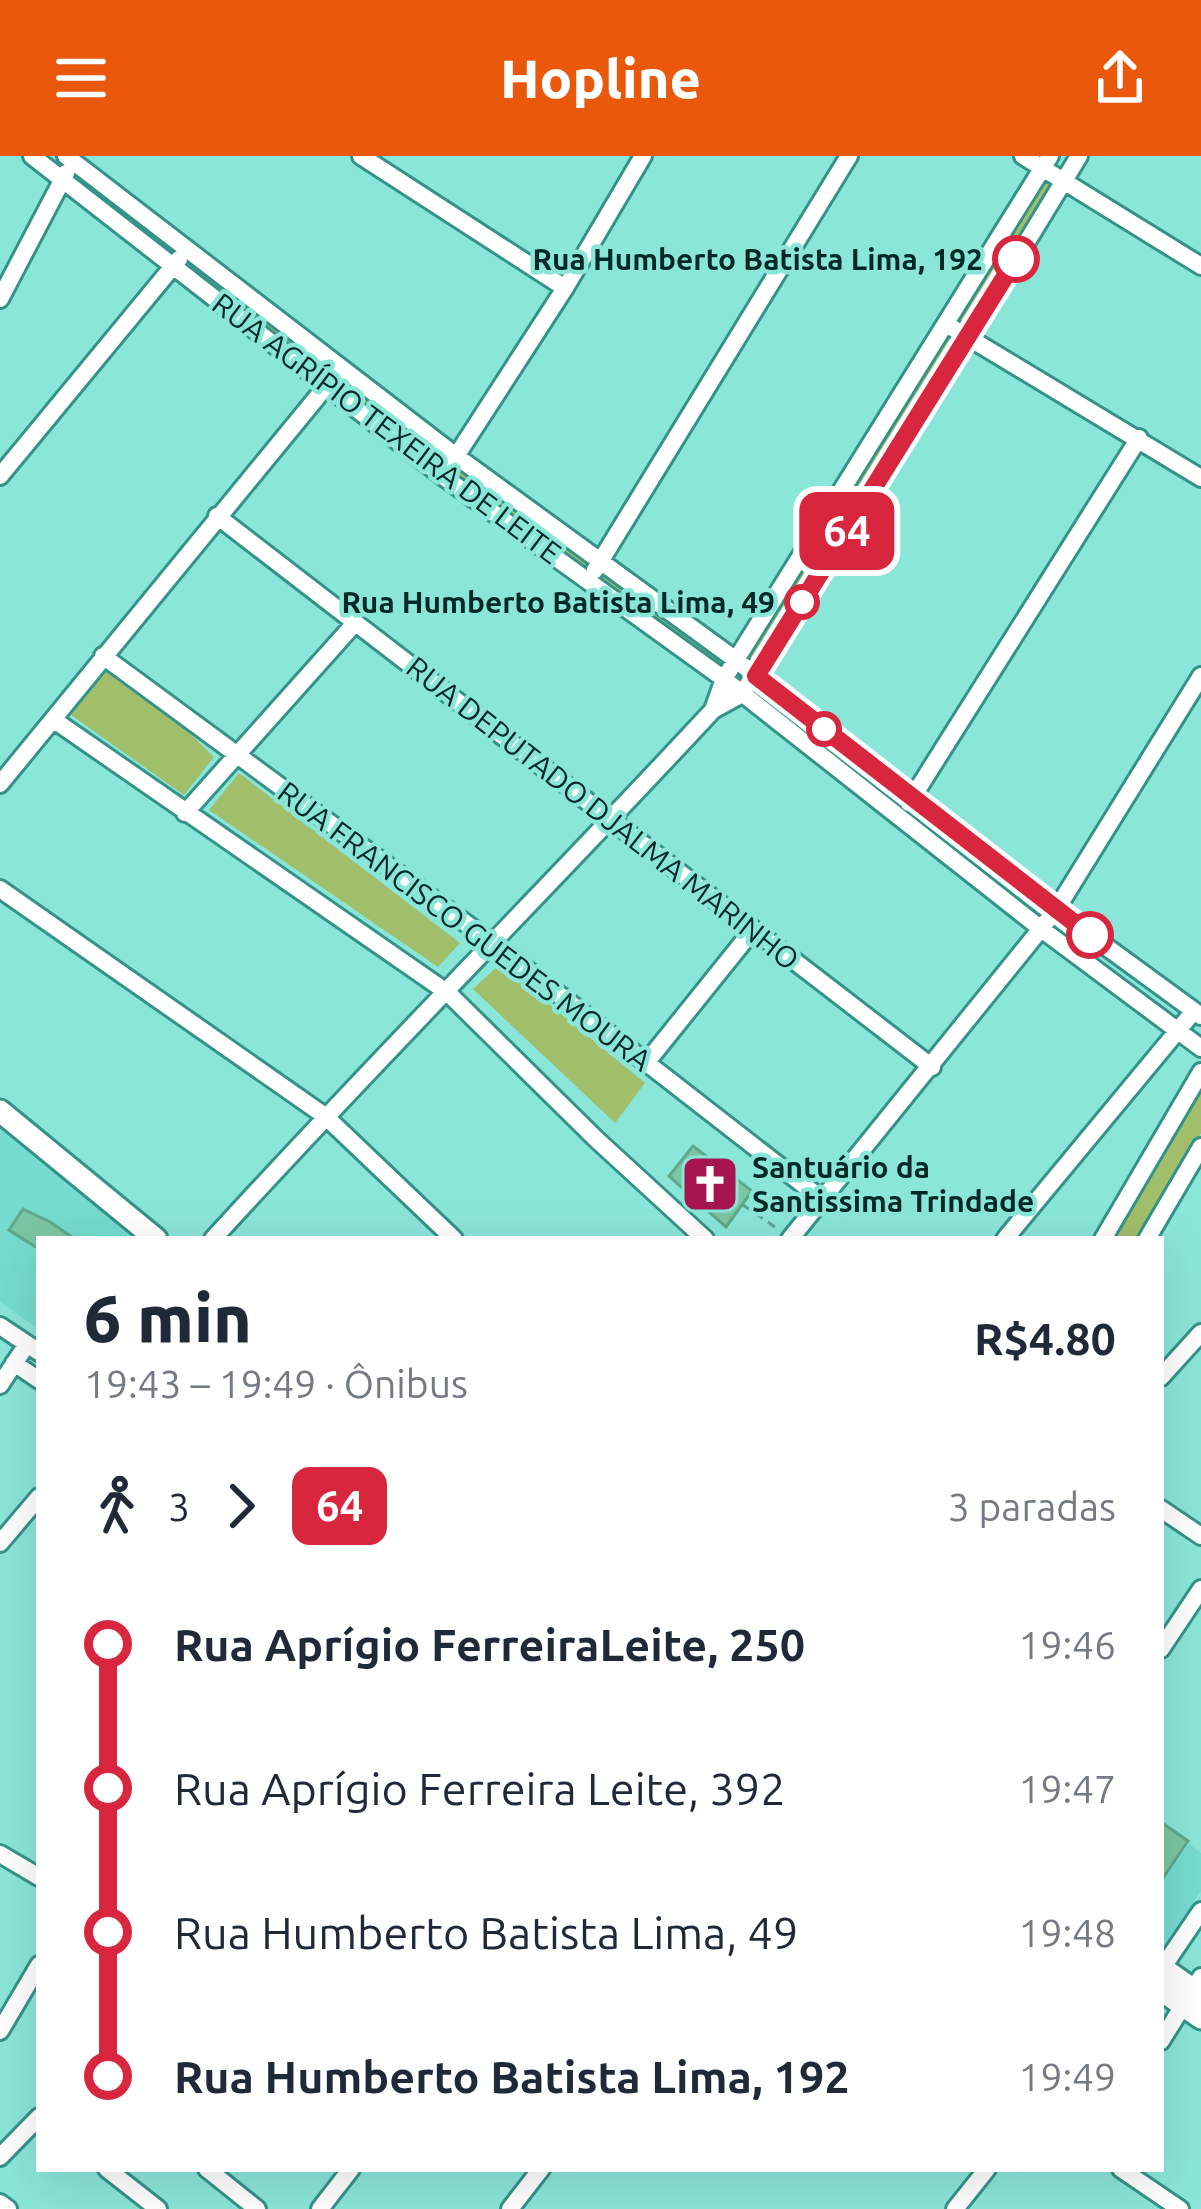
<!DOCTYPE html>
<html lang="pt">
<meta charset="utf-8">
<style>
:root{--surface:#fff;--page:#f6f6f7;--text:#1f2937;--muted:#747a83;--accent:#ea580c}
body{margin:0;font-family:Ubuntu,sans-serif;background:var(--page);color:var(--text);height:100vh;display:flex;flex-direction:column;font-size:45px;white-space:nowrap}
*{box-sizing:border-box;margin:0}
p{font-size:39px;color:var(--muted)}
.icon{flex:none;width:66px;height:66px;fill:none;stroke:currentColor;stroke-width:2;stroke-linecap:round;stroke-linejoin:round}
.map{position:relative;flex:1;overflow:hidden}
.side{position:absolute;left:36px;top:1080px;width:1128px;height:936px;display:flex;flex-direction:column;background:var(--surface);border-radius:0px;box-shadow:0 12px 48px #0002}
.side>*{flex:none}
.badge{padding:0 24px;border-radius:18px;font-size:42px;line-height:78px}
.map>.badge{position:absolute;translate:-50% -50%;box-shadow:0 0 0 6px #fff}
.legs{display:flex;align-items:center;gap:18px;height:132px;padding:0 48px;font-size:39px}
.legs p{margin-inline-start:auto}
.overview{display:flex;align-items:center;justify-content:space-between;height:204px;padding:0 48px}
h1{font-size:66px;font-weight:800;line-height:90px}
ul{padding:0 48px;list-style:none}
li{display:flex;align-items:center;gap:42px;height:144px;font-size:45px}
li i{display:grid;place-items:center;width:18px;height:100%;margin:0 15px;background:currentColor}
li i::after{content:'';width:30px;height:30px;margin:-15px;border:9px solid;border-radius:50%;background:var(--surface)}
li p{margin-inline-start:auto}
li:first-child i{background:linear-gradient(#0000 50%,currentColor 0)}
li:last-child i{background:linear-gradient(currentColor 50%,#0000 0)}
header{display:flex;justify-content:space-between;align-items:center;height:156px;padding:0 48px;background:var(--accent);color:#fff;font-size:54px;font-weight:800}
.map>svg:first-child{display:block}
.built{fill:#75dccf}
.green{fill:#a1be6a}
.building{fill:#7bc6a5;stroke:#5ea989;stroke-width:3}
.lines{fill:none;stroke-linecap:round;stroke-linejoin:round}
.minor-casing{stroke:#349388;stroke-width:22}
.major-casing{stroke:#349388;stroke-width:27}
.path{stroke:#5ba49b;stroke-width:3;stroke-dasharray:9 6;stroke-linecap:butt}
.minor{stroke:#fff;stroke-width:16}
.major{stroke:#fff;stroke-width:21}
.line-1-casing{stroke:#fff;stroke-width:27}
.line-1{stroke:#d7263d;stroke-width:18}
.stop-1-dot{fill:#fff;stroke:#d7263d;stroke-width:6}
.labels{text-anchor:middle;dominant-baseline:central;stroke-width:9;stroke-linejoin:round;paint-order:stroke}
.stop-label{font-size:30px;font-weight:bold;fill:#002824;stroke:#8be6da;text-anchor:end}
.street-label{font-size:30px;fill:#002824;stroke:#8be6da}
.poi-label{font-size:30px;font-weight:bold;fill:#002824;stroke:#8be6da;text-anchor:start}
</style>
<header><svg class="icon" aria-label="menu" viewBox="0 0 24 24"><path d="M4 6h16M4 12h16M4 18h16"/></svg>Hopline<svg class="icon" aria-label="share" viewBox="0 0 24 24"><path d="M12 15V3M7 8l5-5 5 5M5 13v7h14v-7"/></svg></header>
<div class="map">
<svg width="1201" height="2053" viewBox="0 0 1201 2053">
<rect width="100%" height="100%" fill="#8be6da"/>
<path class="built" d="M0 970 134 1083H39V1173L0 1146Z
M1189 1688 1201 1697V1735L1161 1793V1728Z"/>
<path class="green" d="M1043 20 1055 28 967 174 952 167Z
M187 98 336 211 325 223 178 108Z
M947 174 962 182 756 511 743 502Z
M342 218 451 301 441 311 332 231Z
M456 306 595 407 589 418 447 318Z
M602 410 730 505 721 518 595 425Z
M107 510 172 560 214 601 184 639 68 557Z
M239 617 460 787 438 811 209 654Z
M500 808 645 927 615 967 473 833Z
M1201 928V977L1139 1083H1111Z"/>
<path class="building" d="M693 990 752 1035 726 1071 669 1020Z
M23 1053 50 1066 75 1083H39V1093L9 1074Z
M1161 1666 1188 1685 1161 1725Z"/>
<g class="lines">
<defs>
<path id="minor" d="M32 0 441 319 724 523 1040 772 1201 892
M66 0 456 300 736 504 1056 754 1201 860
M361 0 565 132
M1023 0 1201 110
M0 143 66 17
M946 168 1201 322
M453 305 565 132 643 0
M0 320 179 103
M217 360 932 911
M595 414 849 0
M103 500 494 788 823 1044
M713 554 724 523 1050 0
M54 564 448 837 596 983 705 1083
M0 628 341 212
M909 647 1139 282
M185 657 355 467
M0 733 325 960 454 1083
M646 907 744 785
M213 1083C376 904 548 732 713 554L742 538 969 181 1079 0
M790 1083 1056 754 1201 520
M1005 1083 1194 855
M1103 1083 1201 916
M1147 1083 1201 991
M0 1170 39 1196
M14 1207 39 1224
M1161 1221 1201 1177
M0 1229 27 1188
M1161 1353 1201 1380
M0 1387 39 1341
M1161 1493 1201 1433
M0 1698 39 1721
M1161 1814 1201 1755
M0 1875 39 1809
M1161 1885 1201 1821
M0 2001 39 1961
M107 2013 158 2053
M207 2013 257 2053
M1121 2013 1180 2053
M0 2047 8 2053
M320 2053 351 2013
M510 2053 541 2013
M955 2053 987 2013"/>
<path id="major" d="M0 955 156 1083
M1161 1811 1201 1839
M1161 1834 1201 1862"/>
</defs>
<use href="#minor" class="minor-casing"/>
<use href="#major" class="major-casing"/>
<path class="path" d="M743 1049 775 1071"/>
<use href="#minor" class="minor"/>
<use href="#major" class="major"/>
</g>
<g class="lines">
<defs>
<path id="line-1" d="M1016 103 756 520 1090 779"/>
</defs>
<use href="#line-1" class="line-1-casing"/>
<use href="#line-1" class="line-1"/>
</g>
<defs>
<symbol id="church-square" viewBox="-11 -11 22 22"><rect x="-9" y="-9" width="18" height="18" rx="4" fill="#a71550" stroke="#8be6da"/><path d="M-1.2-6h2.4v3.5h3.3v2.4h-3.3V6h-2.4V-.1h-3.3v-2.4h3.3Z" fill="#fff"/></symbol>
</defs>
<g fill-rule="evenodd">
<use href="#church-square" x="677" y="995" width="66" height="66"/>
</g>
<g class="stop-1-dot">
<circle cx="1016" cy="103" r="21"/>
<circle cx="802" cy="446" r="15"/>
<circle cx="824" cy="573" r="15"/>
<circle cx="1090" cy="779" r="21"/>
</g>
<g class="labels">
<g class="stop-label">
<text x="983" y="103">Rua Humberto Batista Lima, 192</text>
<text x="775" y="446">Rua Humberto Batista Lima, 49</text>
</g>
<g class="street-label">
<text transform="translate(387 272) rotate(37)">RUA AGRÍPIO TEXEIRA DE LEITE</text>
<text transform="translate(603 657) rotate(38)">RUA DEPUTADO DJALMA MARINHO</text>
<text transform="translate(465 770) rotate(37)">RUA FRANCISCO GUEDES MOURA</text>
</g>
<g class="poi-label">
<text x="752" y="1011">Santuário da<tspan x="752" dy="34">Santissima Trindade</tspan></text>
</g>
</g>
</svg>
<b class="badge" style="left:847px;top:375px;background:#d7263d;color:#fff">64</b>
<section class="side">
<div class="overview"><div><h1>6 min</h1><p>19:43 – 19:49 · Ônibus</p></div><b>R$4.80</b></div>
<div class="legs"><svg class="icon" aria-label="walk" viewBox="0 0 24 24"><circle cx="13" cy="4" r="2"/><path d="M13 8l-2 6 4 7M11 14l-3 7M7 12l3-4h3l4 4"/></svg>3<svg class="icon" aria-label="forward" viewBox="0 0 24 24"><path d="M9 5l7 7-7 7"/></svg><b class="badge" style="background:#d7263d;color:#fff">64</b><p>3 paradas</p></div>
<ul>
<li><i style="color:#d7263d"></i><b>Rua Aprígio FerreiraLeite, 250</b><p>19:46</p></li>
<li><i style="color:#d7263d"></i><span>Rua Aprígio Ferreira Leite, 392</span><p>19:47</p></li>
<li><i style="color:#d7263d"></i><span>Rua Humberto Batista Lima, 49</span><p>19:48</p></li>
<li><i style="color:#d7263d"></i><b>Rua Humberto Batista Lima, 192</b><p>19:49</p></li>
</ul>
</section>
</div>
